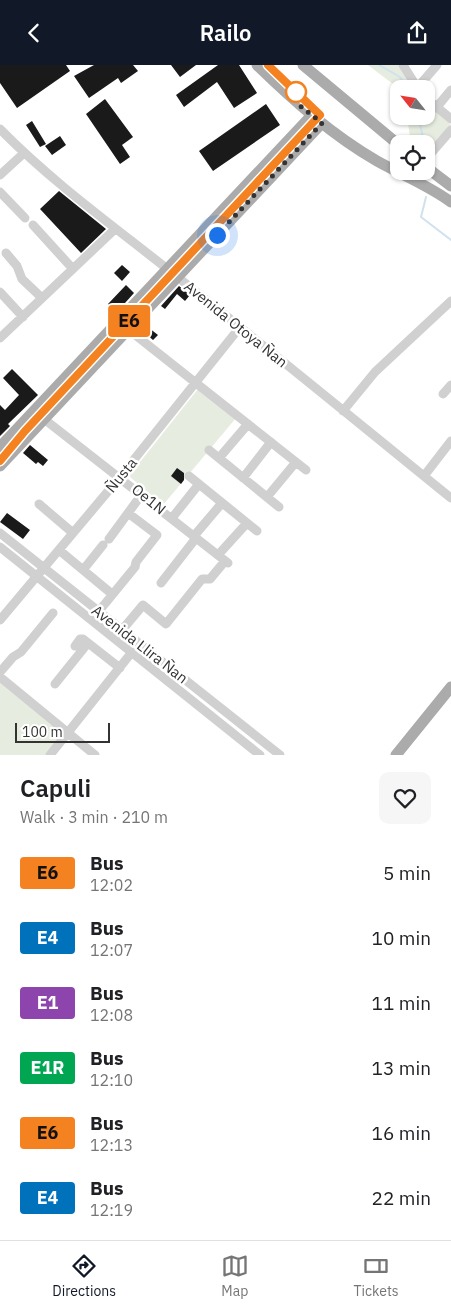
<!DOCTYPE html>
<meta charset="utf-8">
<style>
:root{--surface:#fff;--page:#f6f6f6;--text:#202124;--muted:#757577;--line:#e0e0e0;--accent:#111827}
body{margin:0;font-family:"IBM Plex Sans",sans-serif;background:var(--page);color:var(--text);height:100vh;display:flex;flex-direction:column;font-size:19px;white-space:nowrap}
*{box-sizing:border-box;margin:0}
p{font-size:16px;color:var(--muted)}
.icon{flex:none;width:28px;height:28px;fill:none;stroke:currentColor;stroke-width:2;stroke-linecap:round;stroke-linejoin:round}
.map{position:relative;height:690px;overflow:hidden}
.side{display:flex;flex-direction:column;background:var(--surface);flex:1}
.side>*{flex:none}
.badge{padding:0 10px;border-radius:4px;font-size:18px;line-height:32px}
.needle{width:32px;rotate:300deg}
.fabs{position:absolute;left:390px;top:15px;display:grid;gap:10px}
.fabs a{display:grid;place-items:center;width:45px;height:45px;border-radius:10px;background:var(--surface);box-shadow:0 1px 4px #0004;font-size:25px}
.scale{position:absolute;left:15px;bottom:12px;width:95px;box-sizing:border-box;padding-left:5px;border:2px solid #333;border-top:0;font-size:14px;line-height:18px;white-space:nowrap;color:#333;-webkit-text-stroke:4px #fff;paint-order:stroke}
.you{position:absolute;width:25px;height:25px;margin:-12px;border:4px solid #fff;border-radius:50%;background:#1a73e8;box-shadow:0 0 0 8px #1a73e833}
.map>.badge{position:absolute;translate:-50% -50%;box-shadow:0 0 0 2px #fff}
.round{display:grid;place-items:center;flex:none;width:52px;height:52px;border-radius:10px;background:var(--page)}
.head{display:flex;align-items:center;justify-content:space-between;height:85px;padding:0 20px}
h1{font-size:24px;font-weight:600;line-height:38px}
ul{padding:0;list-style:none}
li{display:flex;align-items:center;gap:15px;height:65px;padding:0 20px}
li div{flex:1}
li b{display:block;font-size:19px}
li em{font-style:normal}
li .badge{min-width:55px;font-weight:700;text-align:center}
header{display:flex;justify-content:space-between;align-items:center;height:65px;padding:0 20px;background:var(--accent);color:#fff;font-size:22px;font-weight:600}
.tab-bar{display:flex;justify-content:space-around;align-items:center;height:70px;border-top:1px solid var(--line);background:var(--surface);font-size:14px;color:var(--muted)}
.tab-bar a{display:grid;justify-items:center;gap:2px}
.tab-bar .on{color:var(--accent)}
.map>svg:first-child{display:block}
.green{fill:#e6ecdf}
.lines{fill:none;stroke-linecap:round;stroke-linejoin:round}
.stream{stroke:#cfe2ee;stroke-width:2}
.building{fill:#1a1a1a}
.minor{stroke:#d0d0d0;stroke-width:9}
.major{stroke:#ababab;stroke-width:11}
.line-casing{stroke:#fff;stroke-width:11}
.line{stroke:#f58220;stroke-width:8}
.walk{stroke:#333;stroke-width:5;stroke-dasharray:0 9}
.stop-dot{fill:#fff;stroke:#f58220;stroke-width:2.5}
.labels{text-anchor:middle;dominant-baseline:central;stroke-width:5;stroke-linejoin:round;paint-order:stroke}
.street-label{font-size:15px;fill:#333;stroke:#fff}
</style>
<header><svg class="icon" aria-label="back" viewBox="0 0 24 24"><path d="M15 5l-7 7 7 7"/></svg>Railo<svg class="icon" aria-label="share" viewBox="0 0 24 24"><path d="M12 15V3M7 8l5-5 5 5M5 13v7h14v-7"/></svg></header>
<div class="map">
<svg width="451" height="690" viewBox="0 0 451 690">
<rect width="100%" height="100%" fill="#fff"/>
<path class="green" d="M368 0H398L412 24H399V32L393 19Z
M426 38 451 60 426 90V79H411L407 51H426Z
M198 324 236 353 163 440 129 411Z
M0 616 63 668 46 690H0Z"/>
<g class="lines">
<path class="stream" d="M379 0 400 12 407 24
M418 51 423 72
M426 132 421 152 451 175"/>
</g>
<path class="building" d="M0 0H66L70 6 17 43 0 18Z
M94 0H133L138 6 121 18 118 13 89 33 74 11Z
M171 0H196L180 12Z
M218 0H239L257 28 234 43 217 17 184 42 176 30Z
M105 34 133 72 122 80 130 92 120 99 86 49Z
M266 39 280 60 213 106 199 86Z
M32 56 46 79 40 82 26 60Z
M60 71 66 80 52 90 45 81Z
M59 126 106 164 81 188 40 144Z
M122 200 130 207 122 216 114 208Z
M126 220 134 228 116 248 108 239Z
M179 221 190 230 185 236 177 229 165 244 161 241Z
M144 259 158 270 153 275 139 263Z
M12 304 38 330 8 359 10 361 0 371V340L5 345 19 330 3 313Z
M30 380 48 395 43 401 38 397 36 399 23 388Z
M177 403 184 408V415L181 419 171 411Z
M7 448 30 465 23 474 0 457Z"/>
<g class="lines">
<path class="minor" d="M403 0 418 24
M417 23 437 0
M426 33 451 54
M436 43 451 25
M0 64C55 120 119 165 180 214 271 286 361 360 451 433
M426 94 451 65
M0 110 24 88
M0 127 25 153
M33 160 73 204
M6 188 17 201 22 214 42 233
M0 227 23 252
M129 265 306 405
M0 273 115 164
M443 329 451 320
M343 346 375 307 451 236
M44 354 228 498
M209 385 279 442
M219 393 248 359
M189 411 257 466
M424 411 451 376
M243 413 271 377
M267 432 296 397
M39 439 73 468
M172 453 199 419
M0 468 280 690
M194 471 222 438
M109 474 142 429
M0 482 260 690
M59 485 112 529
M218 490 247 458
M83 505 103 480
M161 518 196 473
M99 546 135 502 136 497 157 470 128 448
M0 555 120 412 240 262
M122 565 143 540 166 559 202 514H210L225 496
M75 581 80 574H83L120 603
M0 607 13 592 21 587 53 548
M0 612 95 690
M55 619 88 578
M50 690 132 587"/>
<path class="major" d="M257 0C294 36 332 70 377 96 402 110 428 120 451 137
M303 0 399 80
M426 102 451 121
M0 382 312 50
M0 401 322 58
M396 690 451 622"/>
</g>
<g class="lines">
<defs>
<path id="line" d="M0 396 25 366 320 50 268 0"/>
</defs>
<use href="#line" class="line-casing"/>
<use href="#line" class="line"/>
<path class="walk" d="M217 170 322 58 299 40 296 27"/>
</g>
<circle class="stop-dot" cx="296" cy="27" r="10"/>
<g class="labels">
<g class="street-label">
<text transform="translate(236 259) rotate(39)">Avenida Otoya Ñan</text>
<text transform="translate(121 410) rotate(-51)">Ñusta</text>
<text transform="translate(149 434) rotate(39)">Oe1N</text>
<text transform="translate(140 579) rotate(38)">Avenida Llira Ñan</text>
</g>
</g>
</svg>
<div class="fabs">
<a><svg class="needle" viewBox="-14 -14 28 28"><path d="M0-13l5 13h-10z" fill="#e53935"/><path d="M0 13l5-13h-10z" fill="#757577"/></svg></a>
<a><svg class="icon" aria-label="locate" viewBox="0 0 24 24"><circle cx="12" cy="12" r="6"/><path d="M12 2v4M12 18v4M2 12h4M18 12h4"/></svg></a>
</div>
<div class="scale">100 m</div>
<div class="you" style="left:217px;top:170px"></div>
<b class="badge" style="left:129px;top:256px;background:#f58220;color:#111">E6</b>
</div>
<section class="side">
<div class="head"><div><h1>Capuli</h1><p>Walk · 3 min · 210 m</p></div><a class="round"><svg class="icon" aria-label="heart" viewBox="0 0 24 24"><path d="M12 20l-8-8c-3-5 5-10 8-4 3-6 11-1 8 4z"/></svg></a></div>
<ul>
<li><span class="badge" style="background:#f58220;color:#111">E6</span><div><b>Bus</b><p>12:02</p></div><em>5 min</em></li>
<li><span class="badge" style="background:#0072bc;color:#fff">E4</span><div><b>Bus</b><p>12:07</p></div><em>10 min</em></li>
<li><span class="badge" style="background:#8e44ad;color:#fff">E1</span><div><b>Bus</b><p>12:08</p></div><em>11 min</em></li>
<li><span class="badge" style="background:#00a651;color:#fff">E1R</span><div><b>Bus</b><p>12:10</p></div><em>13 min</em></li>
<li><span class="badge" style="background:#f58220;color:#111">E6</span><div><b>Bus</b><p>12:13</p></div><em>16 min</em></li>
<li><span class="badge" style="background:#0072bc;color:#fff">E4</span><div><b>Bus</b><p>12:19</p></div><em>22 min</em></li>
</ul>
</section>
<nav class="tab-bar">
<a class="on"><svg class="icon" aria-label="directions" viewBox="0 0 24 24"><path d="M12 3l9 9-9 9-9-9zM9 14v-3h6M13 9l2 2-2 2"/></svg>Directions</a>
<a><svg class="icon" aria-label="map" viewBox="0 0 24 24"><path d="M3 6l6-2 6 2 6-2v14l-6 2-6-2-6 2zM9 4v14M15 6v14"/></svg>Map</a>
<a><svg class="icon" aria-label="tickets" viewBox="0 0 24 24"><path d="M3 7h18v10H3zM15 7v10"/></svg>Tickets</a>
</nav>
